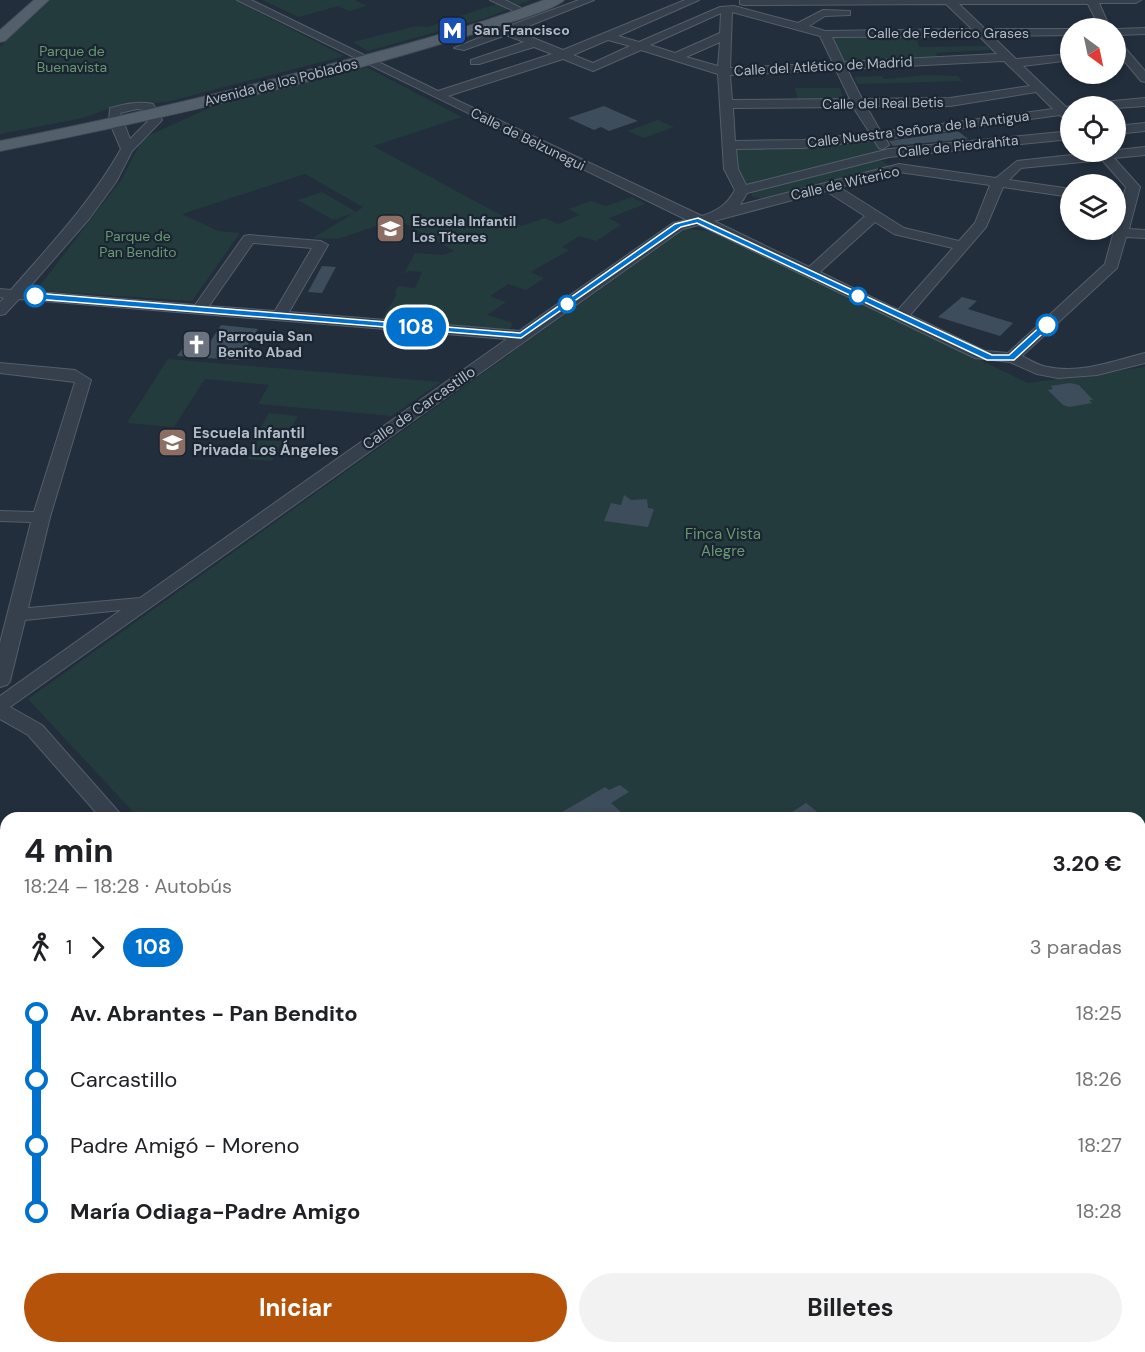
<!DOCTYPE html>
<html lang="es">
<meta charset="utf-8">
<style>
:root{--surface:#fff;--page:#f2f2f2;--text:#202124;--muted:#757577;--accent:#b45309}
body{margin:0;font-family:"DM Sans",sans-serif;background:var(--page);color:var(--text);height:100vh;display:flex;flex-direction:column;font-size:22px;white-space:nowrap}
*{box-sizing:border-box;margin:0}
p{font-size:20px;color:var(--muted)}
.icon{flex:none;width:33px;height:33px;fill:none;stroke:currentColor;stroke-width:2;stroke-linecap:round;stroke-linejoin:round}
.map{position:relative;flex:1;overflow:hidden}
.drawer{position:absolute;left:0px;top:812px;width:1146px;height:542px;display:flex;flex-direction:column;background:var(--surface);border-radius:18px 18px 0 0;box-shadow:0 3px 9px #0003}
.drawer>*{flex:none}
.badge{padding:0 12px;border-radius:20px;font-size:21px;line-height:39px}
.needle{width:39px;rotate:147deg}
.tools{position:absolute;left:1060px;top:18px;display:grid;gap:12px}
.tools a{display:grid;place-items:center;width:66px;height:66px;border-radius:50%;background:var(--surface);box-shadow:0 3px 9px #0003;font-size:30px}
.map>.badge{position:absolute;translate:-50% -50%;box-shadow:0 0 0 3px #fff}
.legs{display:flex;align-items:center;gap:9px;height:66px;padding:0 24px;font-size:20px}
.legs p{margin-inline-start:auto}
.overview{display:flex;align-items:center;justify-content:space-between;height:102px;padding:0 24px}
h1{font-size:33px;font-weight:700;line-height:45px}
.action{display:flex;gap:12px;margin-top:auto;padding:12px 24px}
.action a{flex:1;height:69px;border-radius:36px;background:var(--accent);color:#fff;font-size:24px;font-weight:700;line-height:69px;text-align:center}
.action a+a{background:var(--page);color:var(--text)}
ul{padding:0 24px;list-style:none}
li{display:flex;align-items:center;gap:21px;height:66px;font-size:22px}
li i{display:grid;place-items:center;width:9px;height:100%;margin:0 8px;background:currentColor}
li i::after{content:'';width:15px;height:15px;margin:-8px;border:4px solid;border-radius:50%;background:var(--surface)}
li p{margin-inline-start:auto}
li:first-child i{background:linear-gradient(#0000 50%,currentColor 0)}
li:last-child i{background:linear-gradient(currentColor 50%,#0000 0)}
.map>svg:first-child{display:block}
.green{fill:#243b3d}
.building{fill:#3e4d5b}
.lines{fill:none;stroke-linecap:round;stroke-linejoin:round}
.minor-casing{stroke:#545e6a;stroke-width:2}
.major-casing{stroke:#3f4955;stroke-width:2}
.minor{fill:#36404c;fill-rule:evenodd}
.major{fill:#545f6c;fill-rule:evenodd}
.line-1{fill:#0072ce;stroke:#fff;stroke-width:1.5}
.stop-1-dot{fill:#fff;stroke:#0072ce;stroke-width:3}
.labels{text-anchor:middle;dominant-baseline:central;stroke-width:4.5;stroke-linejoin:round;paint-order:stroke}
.far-poi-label{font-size:14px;font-weight:bold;fill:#b1bbc8;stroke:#1b2531;text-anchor:start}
.far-street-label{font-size:14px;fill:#b1bbc8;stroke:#1b2531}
.far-park-label{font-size:14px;fill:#689971;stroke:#1b2531}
.street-label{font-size:15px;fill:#b1bbc8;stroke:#1b2531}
.poi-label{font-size:15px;font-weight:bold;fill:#b1bbc8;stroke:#1b2531;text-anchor:start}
.park-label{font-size:15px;fill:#689971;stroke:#1b2531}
</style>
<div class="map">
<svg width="1145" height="1352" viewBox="0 0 1145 1352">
<rect width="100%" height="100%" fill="#222e3c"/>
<path class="green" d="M51 0H234L344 56 167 102 115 106 83 118 0 134V47Z
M262 0H355L367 6 349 11 338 6 299 17Z
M508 0H531L486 18 368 51 353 42 416 26 428 27Z
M830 36H916L919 47 986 46 990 50 935 53 938 58 844 63Z
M366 67 462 117 373 146 521 226 545 218 558 224 580 215 568 209 591 201 606 206 632 197 645 204 609 218 621 225 596 241 579 236 562 247 569 250 531 272 544 278 526 290 508 284 490 296 506 302 487 315 513 323 509 331 380 322 397 294 394 293 398 286 415 288 422 272 409 271 404 274 415 253 443 255 454 251 397 219 338 239 313 238 354 213 333 220 298 200 322 192 356 212 363 207 305 174 182 214 218 231 240 233 192 301 42 291 38 288 122 179 143 138 229 99Z
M926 75 958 76 962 81 858 84 854 77 882 76 884 79Z
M795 88H840L844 100H798Z
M658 120 674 127 644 138 627 131Z
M877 136 889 153 742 190 730 145Z
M875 160 883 161 890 166 767 199 752 197V191Z
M685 229 711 231 1028 383 1145 367V1352H636L631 1347H1140V818L138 817 28 699Z
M168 359 441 382 392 416 258 404 269 385 205 379 174 427 127 423Z
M269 413 298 416 285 439 255 437Z
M258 440 282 441 272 461 247 459Z"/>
<path class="building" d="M604 106 638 121 609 131 601 127 594 130 568 118Z
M958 131 968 139 893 146 889 141Z
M322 266 336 267 322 293 308 292Z
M962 297 977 301 968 309 1013 323 1000 336 938 317Z
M221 325 258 329 238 360 177 356 188 341 210 342Z
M1070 383 1079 385 1093 400H1089L1092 403 1069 407 1063 405 1048 390 1053 389 1051 386Z
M624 495 631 500 647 499 648 508 654 509 648 527 604 521 611 503 621 505Z
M620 785 629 792 611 803 628 818H552L605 787 609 790Z
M806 803 825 818H783Z"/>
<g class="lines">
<defs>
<path id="minor" d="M237 0H251L438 91 552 54 534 47 479 64H471V60L524 42 506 35 464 50 454 48 496 31 488 27V23L506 27 579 0H594L516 31 563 50 685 0H699L618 36 639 42 720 7 734 6 798 23 823 10 850 11V15L825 16 809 26 825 31 972 29 946 4 744 5 740 4V0H1141L1136 3H1099L1110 28H1100L1088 4H959L985 29H1071V35L992 36 1016 59 1071 54V60L1023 66 1066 107 1071 106H1072L1071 120H1065L1060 115 886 139 889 145 883 149 879 148 874 140 803 148 736 149 738 169 746 185 889 149 1071 131V139L889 157 747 193 740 205 899 164 996 178 1017 161 1145 147V155L1114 158 1140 187 1129 229 1145 230V238L1126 237 1117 268 1022 356C1030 360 1039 366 1048 367 1080 374 1114 361 1145 353V363L1097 375 1058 378 1037 374 1010 362 975 358 710 230 699 225 683 229 10 707 42 725 124 818H101L28 735 0 719V696L121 610 25 620 10 681 7 685 0 687V643L31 522 0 521V511L34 512 75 382 0 373V363L75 370 91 380 50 517 28 608 140 598 507 339 19 299 5 314 0 315V302L4 298 0 297V289L11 290C51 244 91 202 121 149L109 121 110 108C126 104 137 101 153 104L162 120 132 151 116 182 89 219 26 291 195 305 244 236 249 235 321 241 328 245 289 312 519 331 673 223 687 220ZM732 12 820 36 833 63 730 68ZM721 13 720 33 675 53 650 45ZM979 36 997 54 844 62 832 37ZM608 40 630 46 593 63 573 55ZM720 42 718 66 686 57ZM641 50 718 74 724 169 735 190C727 205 717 211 702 216L448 96 563 59 593 71ZM1004 61 1030 86 950 98 862 99 847 69ZM836 70 850 99 732 100 730 75ZM1036 92 1053 109 881 132 866 106H950ZM853 107 870 133 803 140 735 141 733 108ZM137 109 144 110 150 119 130 139 120 113ZM1102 160 1126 187 1105 264 1008 353 985 351 910 315 986 227 1003 187 1071 197V189L1009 180 1021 168ZM899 172 990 185 975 223 959 241 904 228 839 187ZM826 191 865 216 809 267 714 221ZM875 222 894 234 953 248 898 310 820 272ZM253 243 312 248 275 311 209 306Z
M490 0H505L523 9 514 11Z
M1145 28V34L1116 35V29Z
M1116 41 1120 42 1145 71V82L1141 81 1116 51Z
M1145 98V106L1116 108 1097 106 1103 102Z
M1145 123V131L1116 134V126Z
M6 853V869L0 870V854Z
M0 1082H6V1102H0Z
M6 1254V1278L0 1280V1256Z
M137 1347H179L177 1352H135Z
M427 1347H466L464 1352H425Z
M587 1347H617L619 1352H589Z"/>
<path id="major" d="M34 0H49L5 41 0 42V30Z
M544 0H564C555 10 504 24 489 29 329 80 164 119 0 151V141C106 120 212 96 316 68 393 48 470 28 544 0Z"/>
</defs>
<use href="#minor" class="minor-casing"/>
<use href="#major" class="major-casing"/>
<use href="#minor" class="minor"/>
<use href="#major" class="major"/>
</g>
<path class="line-1" d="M698 218 992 355H1009L1044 323 1052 325 1014 360H987L697 223 681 227 521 338 35 299 30 296 35 293 520 333 675 224Z"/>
<defs>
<symbol id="metro-square" viewBox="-11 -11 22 22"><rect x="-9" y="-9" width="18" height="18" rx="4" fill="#1a4fb4" stroke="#1b2531"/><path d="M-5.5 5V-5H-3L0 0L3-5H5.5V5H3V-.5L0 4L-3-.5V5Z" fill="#fff"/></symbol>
<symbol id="school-square" viewBox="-11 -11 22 22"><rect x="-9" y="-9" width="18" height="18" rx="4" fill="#8d6e63" stroke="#1b2531"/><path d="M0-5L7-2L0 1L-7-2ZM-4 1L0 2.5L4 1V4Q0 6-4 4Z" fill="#fff"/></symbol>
<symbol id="church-square" viewBox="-11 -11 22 22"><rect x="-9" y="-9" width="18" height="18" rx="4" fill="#6b7280" stroke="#1b2531"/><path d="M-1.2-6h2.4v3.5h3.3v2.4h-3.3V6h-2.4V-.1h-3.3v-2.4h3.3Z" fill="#fff"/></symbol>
</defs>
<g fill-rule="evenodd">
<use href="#metro-square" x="436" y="14" width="33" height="33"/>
<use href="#school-square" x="374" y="212" width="33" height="33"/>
<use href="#church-square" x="180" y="328" width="33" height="33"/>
<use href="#school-square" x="156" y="426" width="33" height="33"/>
</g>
<g class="stop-1-dot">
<circle cx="35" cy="296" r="10"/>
<circle cx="858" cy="296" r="8"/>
<circle cx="567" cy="304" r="8"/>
<circle cx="1047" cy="325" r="10"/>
</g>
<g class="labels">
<g class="far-poi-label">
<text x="474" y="30">San Francisco</text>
<text x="412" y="221">Escuela Infantil<tspan x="412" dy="16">Los Títeres</tspan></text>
<text x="218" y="336">Parroquia San<tspan x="218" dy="16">Benito Abad</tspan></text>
</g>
<g class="far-street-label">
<text x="948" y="33">Calle de Federico Grases</text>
<text transform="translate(823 66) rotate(-3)">Calle del Atlético de Madrid</text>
<text transform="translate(281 82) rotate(-14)">Avenida de los Poblados</text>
<text transform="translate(883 103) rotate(-1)">Calle del Real Betis</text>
<text transform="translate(918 129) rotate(-7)">Calle Nuestra Señora de la Antigua</text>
<text transform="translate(528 139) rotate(26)">Calle de Belzunegui</text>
<text transform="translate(958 146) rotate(-6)">Calle de Piedrahíta</text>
<text transform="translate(845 183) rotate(-13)">Calle de Witerico</text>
</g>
<g class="far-park-label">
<text x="72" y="51">Parque de<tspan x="72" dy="16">Buenavista</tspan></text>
<text x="138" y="236">Parque de<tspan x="138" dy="16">Pan Bendito</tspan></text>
</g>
<g class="street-label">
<text transform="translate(419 408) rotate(-35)">Calle de Carcastillo</text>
</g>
<g class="poi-label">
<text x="193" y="433">Escuela Infantil<tspan x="193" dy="17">Privada Los Ángeles</tspan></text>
</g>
<g class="park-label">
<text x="723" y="534">Finca Vista<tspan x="723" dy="17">Alegre</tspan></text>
</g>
</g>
</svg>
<div class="tools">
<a><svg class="needle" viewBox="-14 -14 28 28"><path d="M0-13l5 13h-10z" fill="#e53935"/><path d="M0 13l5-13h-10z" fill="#757577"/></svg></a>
<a><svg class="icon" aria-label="locate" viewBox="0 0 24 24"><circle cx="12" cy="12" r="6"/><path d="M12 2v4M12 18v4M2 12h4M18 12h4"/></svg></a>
<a><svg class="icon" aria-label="layers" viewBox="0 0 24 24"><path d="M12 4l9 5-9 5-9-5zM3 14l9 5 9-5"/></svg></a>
</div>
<b class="badge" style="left:416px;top:327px;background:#0072ce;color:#fff">108</b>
<section class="drawer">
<div class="overview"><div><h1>4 min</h1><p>18:24 – 18:28 · Autobús</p></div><b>3.20 €</b></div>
<div class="legs"><svg class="icon" aria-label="walk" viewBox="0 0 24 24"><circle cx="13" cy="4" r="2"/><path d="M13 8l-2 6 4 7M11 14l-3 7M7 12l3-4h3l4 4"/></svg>1<svg class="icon" aria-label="forward" viewBox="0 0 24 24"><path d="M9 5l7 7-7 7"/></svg><b class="badge" style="background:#0072ce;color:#fff">108</b><p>3 paradas</p></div>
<ul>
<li><i style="color:#0072ce"></i><b>Av. Abrantes - Pan Bendito</b><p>18:25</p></li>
<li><i style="color:#0072ce"></i><span>Carcastillo</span><p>18:26</p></li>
<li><i style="color:#0072ce"></i><span>Padre Amigó - Moreno</span><p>18:27</p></li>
<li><i style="color:#0072ce"></i><b>María Odiaga-Padre Amigo</b><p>18:28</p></li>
</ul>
<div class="action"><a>Iniciar</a><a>Billetes</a></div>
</section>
</div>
